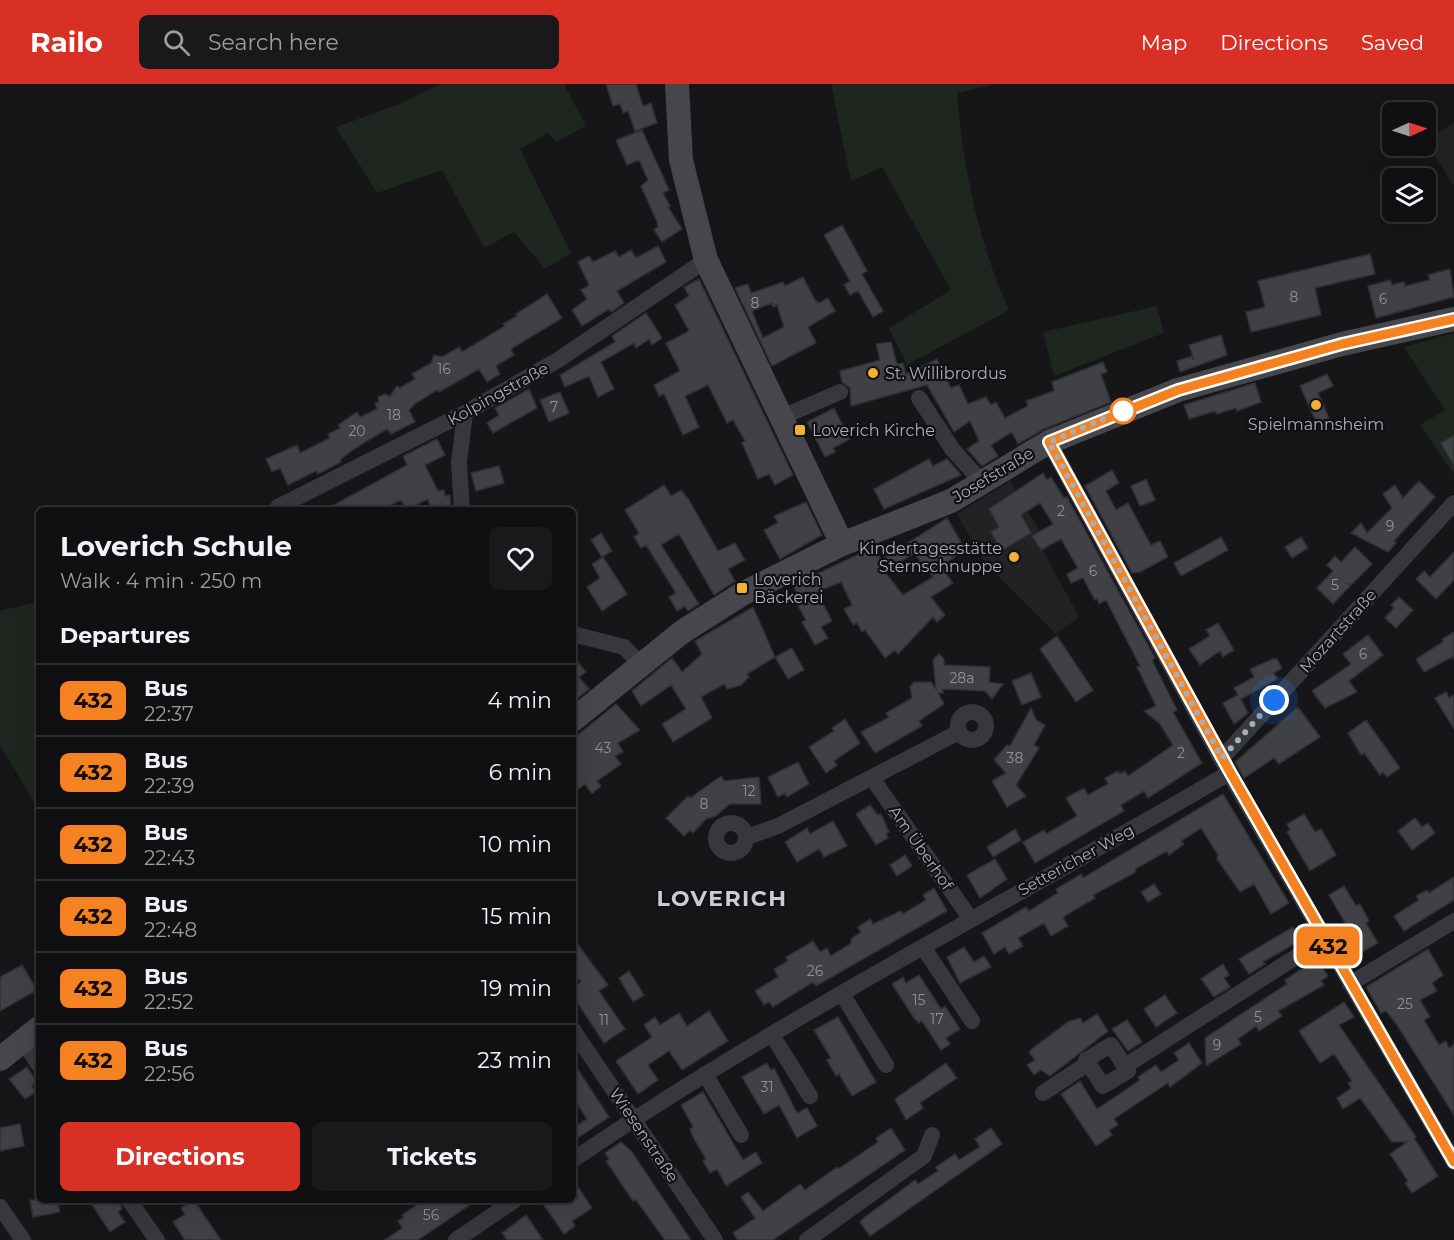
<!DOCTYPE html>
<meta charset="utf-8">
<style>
:root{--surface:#101012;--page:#19191b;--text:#f1f3f6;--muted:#9c9d9f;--line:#303032;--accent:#d93025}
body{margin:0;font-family:Montserrat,sans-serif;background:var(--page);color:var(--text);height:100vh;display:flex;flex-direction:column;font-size:22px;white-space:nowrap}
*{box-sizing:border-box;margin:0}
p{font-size:20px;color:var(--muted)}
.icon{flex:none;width:33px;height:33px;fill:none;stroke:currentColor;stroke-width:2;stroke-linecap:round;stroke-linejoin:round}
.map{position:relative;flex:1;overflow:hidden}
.panel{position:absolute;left:36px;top:423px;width:540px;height:696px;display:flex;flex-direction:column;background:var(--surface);border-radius:9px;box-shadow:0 6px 24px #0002,0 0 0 2px var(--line)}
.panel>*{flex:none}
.badge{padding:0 12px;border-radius:9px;font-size:21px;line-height:39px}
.needle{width:39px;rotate:87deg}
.fabs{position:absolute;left:1382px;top:18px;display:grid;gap:12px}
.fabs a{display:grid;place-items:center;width:54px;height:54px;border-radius:9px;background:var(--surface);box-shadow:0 6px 24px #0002,0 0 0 2px var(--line);font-size:30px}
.you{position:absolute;width:30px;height:30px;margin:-15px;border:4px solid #fff;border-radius:50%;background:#1a73e8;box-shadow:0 0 0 9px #1a73e833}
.map>.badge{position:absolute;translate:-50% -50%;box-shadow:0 0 0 3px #fff}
h2{padding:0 24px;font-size:22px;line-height:54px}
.round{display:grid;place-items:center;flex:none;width:63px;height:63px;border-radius:9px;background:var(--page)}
.overview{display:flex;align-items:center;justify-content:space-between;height:102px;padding:0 24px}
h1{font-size:28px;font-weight:700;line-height:45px}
.action{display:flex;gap:12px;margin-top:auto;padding:12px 24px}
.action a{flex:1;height:69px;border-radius:9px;background:var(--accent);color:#fff;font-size:24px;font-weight:700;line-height:69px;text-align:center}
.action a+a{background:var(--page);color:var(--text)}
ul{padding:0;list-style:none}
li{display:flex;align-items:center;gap:18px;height:72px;padding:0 24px;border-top:2px solid var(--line)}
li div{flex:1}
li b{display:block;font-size:22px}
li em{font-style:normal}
li .badge{min-width:66px;font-weight:700;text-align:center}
header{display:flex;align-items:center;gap:36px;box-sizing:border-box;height:84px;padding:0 30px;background:var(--accent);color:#fff}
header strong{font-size:28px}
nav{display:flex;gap:33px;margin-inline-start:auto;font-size:21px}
.search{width:420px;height:54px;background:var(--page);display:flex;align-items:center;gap:15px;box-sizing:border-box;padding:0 21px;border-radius:9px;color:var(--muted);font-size:22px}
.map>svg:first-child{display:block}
.built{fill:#222225}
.green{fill:#1e261f}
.building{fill:#404145;stroke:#303034;stroke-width:1.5;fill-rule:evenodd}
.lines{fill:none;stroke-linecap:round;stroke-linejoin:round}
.street{stroke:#37383d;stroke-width:16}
.secondary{stroke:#45474d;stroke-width:24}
.line-casing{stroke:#fff;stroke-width:14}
.line{stroke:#f58220;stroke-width:9}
.walk{stroke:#a8adb8;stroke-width:6;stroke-dasharray:0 10.8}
.poi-dot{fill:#f2b134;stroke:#111113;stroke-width:2}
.stop-dot{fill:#fff;stroke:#f58220;stroke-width:3}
.labels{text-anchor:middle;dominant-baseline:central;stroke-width:4.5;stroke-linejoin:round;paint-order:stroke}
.number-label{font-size:14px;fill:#8e929b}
.poi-label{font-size:16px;fill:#a8adb8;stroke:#111113;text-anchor:start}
.street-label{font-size:16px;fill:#a8adb8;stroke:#111113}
.district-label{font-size:22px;font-weight:bold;letter-spacing:1.5px;fill:#c9ccd4;stroke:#111113}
</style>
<header>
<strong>Railo</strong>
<div class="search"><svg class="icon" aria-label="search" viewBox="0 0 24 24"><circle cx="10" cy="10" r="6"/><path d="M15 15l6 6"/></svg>Search here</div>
<nav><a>Map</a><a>Directions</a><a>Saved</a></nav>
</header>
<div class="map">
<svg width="1454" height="1156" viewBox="0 0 1454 1156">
<rect width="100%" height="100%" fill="#161618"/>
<path class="built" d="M1454 39V102L1425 57Z
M1010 397 1049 463 1043 467 1079 533 1056 550 985 479 957 430Z"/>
<path class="green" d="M440 0H564L586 42 556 58 548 49 520 65 571 169 545 185 514 148 484 164 442 86 377 109 336 43 400 20Z
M831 0H996L957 9C963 83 978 158 1009 226L907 281 889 244 951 206 882 83 851 97Z
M1157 222 1164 249 1054 292 1043 248Z
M1454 249V390L1420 341 1445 326 1404 263Z
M39 517V726L0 661V527Z"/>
<path class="building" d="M606 0H636L643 22 651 19 657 39 635 47 628 27 623 29 620 20 613 22Z
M642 46 669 106 663 109 670 122 668 123 682 145 662 158 654 146 658 143 657 138 641 102 648 96 639 76 627 81 616 56Z
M842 141 867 187 862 190 883 227 873 233 858 207 850 211 844 201 850 197 824 151Z
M658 162 666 178 617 207 624 219 611 228 609 225 582 242 572 226 587 215 581 206 589 201 578 178 589 172 593 178 615 167 619 173 631 166 636 174Z
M1370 170 1375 190 1315 204 1321 231 1251 248 1246 228 1265 223 1258 197Z
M1450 185 1454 213 1376 234 1368 202 1390 196 1392 201 1404 198 1405 202 1430 196 1428 191Z
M803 193 815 216 819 219 828 214 835 227 808 243 816 259 772 282 735 204 748 200 751 209 783 198 785 202ZM772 219 773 223 777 221 784 243 763 254 752 227Z
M699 195 793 391 775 401 769 390 758 395 742 359 745 357 733 336 727 339 708 301 685 312 699 343 683 351 664 310 659 312 654 301 680 287 666 259 689 247 675 221 689 212 684 203Z
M547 210 562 234 511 265 514 271 496 282 500 290 487 298 479 285 439 308 437 306 416 319 409 326 415 338 391 350 387 345 354 365 340 376 341 378 318 390 316 387 288 401 280 384 272 388 266 375 297 361 300 369 330 354 328 350 340 344 338 341 357 328 360 333 377 325 375 319 379 318 378 313 385 310 390 312 397 302 400 304 415 295 412 290 431 279 434 271 442 273 459 263 462 268 505 242 503 240 517 232 516 230Z
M646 229 662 254 652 261 649 255 636 264 634 259 601 278 614 305 598 313 589 292 565 303 560 291 615 258 612 252Z
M1221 251 1227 271 1180 288 1177 277 1192 272 1194 276 1189 261Z
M891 258 897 280 903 279 906 290 937 275 951 304 959 301 968 320 986 313 991 321 996 318 1005 334 1028 322 1026 317 1054 307 1052 298 1103 278 1107 288 1101 290 1111 318 1044 345 1018 360 1012 348 991 361 998 372 982 382 967 365 979 357 970 337 954 348 927 301 851 322 850 304 842 298 840 287 880 276 876 260Z
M1327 290 1333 302 1318 309 1329 334 1317 340 1300 302Z
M1255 299 1261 318 1237 327 1236 324 1217 330 1215 327 1189 335 1184 321Z
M529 305 537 324 493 349 487 339 499 331 495 324Z
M560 308 569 329 549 338 540 316Z
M834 324 850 355 833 364 835 368 825 373 807 338Z
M1454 351V382L1441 359Z
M437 355 445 371 425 381 438 407 444 406 445 412 450 411 451 426H431L428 415 406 426 401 416 380 426H325L407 381 403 372Z
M929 375 933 382 947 375 961 391 884 425 874 405Z
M499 382 504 399 476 407 471 389Z
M1112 386 1119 399 1106 407 1116 426 1128 419 1151 461 1160 457 1168 473 1140 488 1132 489 1085 402Z
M1043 389 1047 396 1051 393 1064 414 1067 413 1155 574 1152 576 1177 626 1173 628 1202 679 1148 714 1144 707 1121 721 1124 727 1035 779 1023 758 1044 746 1046 750 1077 732 1066 714 1084 704 1088 711 1108 700 1105 694 1118 687 1120 690 1125 687 1128 692 1173 661 1160 640 1144 627 1156 622 1137 583 1140 582 1106 516 1099 520 1097 514 1095 516 1083 494 1071 499 1067 490 1078 484 1061 455 1041 466 1032 452 1053 440 1040 419 1021 431 1031 449 1001 467 991 448 999 443 989 425Z
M1146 395 1155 416 1140 422 1131 402Z
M1419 397 1435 413 1394 457 1396 459 1388 468 1351 449 1361 439 1367 449 1392 424 1383 410 1395 401 1403 414Z
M664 401 671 412 681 406 689 416 718 467 735 459 745 476 728 485 735 497 714 511 679 450 661 461 699 520 688 527 685 522 677 527 669 513 676 509 646 461 641 464 634 453 639 449 625 426Z
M806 418 822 451 780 475 764 446 778 439 774 432Z
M947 434 965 465 941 483 953 499 931 513 945 531 937 538 933 533 898 570 895 566 885 574 865 546 862 548 857 539 853 541 844 525 852 521 841 498 817 508 832 537 821 543 828 554 815 561 802 538 806 536 798 522 800 515 793 501 874 463 881 476ZM914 469 933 493 903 511 885 488Z
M601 449 612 467 602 473 591 456Z
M1221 453 1228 466 1181 492 1174 479Z
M1301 453 1308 464 1292 474 1285 463Z
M1355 463 1372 480 1351 501 1348 499 1350 502 1333 520 1317 504 1333 487 1327 481 1335 472 1341 478Z
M1454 468V496L1436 515 1416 495 1424 487 1430 493Z
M603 473 627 510 602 527 587 503 600 494 592 480Z
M1399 513 1413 526 1396 544 1385 534 1394 524 1391 521Z
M753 523 775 573 747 590 749 593 741 601 727 605 724 600 701 613 712 634 673 658 662 640 686 625 671 601 641 622 632 607 672 574 682 588 702 570 695 557Z
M1218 539 1234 566 1223 573 1220 567 1200 581 1189 565 1210 552 1206 546Z
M1454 548V575L1452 573 1424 588 1416 575 1443 558 1442 555Z
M1368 551 1383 571 1349 597 1357 608 1325 624 1312 607 1351 580 1343 570Z
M1057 552 1093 606 1076 618 1040 565Z
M792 564 804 586 788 595 775 573Z
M939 570 944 575V581L990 583 989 598 1003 600 992 615 985 607 943 605V609H938L944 620 919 637 922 642 875 669 861 648 889 633 886 629 912 614 910 603 914 598H931L936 605 933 576Z
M573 572 586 588 579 593 589 605 575 616Z
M1273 575H1277L1282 584 1274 589 1277 595 1241 615 1248 629 1234 640 1223 619 1238 611 1234 604 1254 593 1250 585Z
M1031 589 1041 613 1022 621 1012 597Z
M1446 608 1449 614 1454 611V645L1435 614Z
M616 620 640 646 618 659 623 668 615 672 621 680 597 697 601 702 592 710 585 700 573 709V655Z
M1298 623 1320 653 1279 680 1274 674 1244 694 1235 678Z
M1031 624 1036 636 1045 641 1034 661 1039 664 1016 701 1026 712 1007 723 992 697 1006 689 994 676 1007 661 1010 662Z
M845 635 860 659 834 677 837 681 826 689 809 663 834 647 832 644Z
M1366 636 1400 684 1387 693 1383 688 1380 691 1364 669 1361 671 1348 649Z
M798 678 809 700 787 713 785 709 778 713 768 693Z
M721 692 724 697 759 693 761 720H730L716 732 706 735 693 749 690 746 684 752 666 734 688 712 690 714Z
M1223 710 1289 819 1271 830 1254 800 1240 808 1217 775 1218 771 1201 744 1181 757 1184 760 1169 771 1167 767 1135 785 1136 788 1093 811 1095 814 1063 833 1068 842 1051 852 1044 839 1018 854 1023 862 1009 870 1005 863 994 870 982 849 1026 823 1029 827 1058 809 1056 805 1081 790 1083 794Z
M870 721 878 731 881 730 889 748 886 750 888 754 876 761 856 730Z
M1304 730 1315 748 1321 745 1336 771 1310 787 1287 748 1290 746 1287 740Z
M1415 734 1422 743 1428 739 1435 749 1412 766 1398 747Z
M833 737 847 762 824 773 819 765 797 778 785 758 807 744 810 750Z
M1015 745 1021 756 993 773 987 763Z
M905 771 912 782 897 792 890 781Z
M995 775 1007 795 980 814 967 791Z
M1454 793V816L1404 847 1394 832 1419 816 1416 812 1427 806 1429 809Z
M1154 800 1161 810 1148 818 1141 808Z
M1344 802 1356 822 1360 820 1369 837 1366 839 1378 859 1362 868 1329 811Z
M934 804 947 827 816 902 813 898 773 923 769 918 764 921 755 907 778 893 774 885 788 877 786 873 813 857 820 868 827 864 831 872 850 860 852 854 861 848 858 843 870 835 873 840 901 827 903 830 926 816 923 811Z
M1293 843 1301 856 1263 878 1265 880 1249 890 1239 875Z
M573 854 608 901 599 907 625 945 604 959 573 912V904L581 898 573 887Z
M964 863 974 878 984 872 991 883 960 899 947 873Z
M1428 865 1443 891 1432 899 1437 907 1420 916 1430 933 1424 936 1439 961 1446 957 1449 964 1454 960V1031L1397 941 1386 927 1381 929 1366 903Z
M1319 879 1328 892 1321 897 1324 901 1278 927 1282 932 1259 947 1256 942 1238 955 1241 960 1206 982 1205 954 1287 900 1285 896 1297 888 1310 880 1312 883Z
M1223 880 1229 891 1224 894 1230 903 1214 913 1201 895Z
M22 881 37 906 0 927V893Z
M629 887 644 911 633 918 619 894Z
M919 891 941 925 945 922 960 945 946 954 950 960 941 966 922 937 919 939 914 934 892 900 903 893 906 899Z
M1165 911 1177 929 1156 943 1144 925Z
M1344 918 1354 933 1339 941 1416 1053 1414 1054 1438 1092 1412 1109 1405 1099 1408 1097 1390 1070 1407 1058H1392L1360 1014 1343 1025 1337 1014 1351 1004 1348 999 1352 997 1334 970 1320 979 1299 947Z
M709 927 728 957 682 986 669 967 648 981 658 996 638 1010 616 977 652 953 644 941 655 933 660 941 679 929 687 942Z
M1097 930 1108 947 1050 992 1041 986 1034 991 1027 981 1035 976 1029 968 1033 964 1068 938 1080 934 1083 939Z
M838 933 876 998 852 1012 839 990 836 992 827 976 831 974 814 946Z
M1127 936 1142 958 1128 967 1112 945Z
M1189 959 1202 979 1170 1003 1168 999 1114 1035 1118 1041 1109 1046 1112 1051 1096 1062 1061 1010 1080 997 1097 1025 1140 996 1138 993 1156 981 1161 988 1179 976 1174 969Z
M573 978 609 1033 573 1057V1044L587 1035 573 1014Z
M767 979 771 986 774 984 797 1029 807 1024 817 1042 797 1054 779 1021 764 1030 742 993Z
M946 979 957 994 920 1019 923 1024 906 1036 895 1015Z
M27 983 37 998 32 1002 36 1008 25 1015 9 995Z
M703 1008 743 1076 756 1068 762 1079 726 1102 717 1085 710 1089 703 1077 706 1075 693 1053 690 1045 693 1043 681 1021Z
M20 1040 24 1062 0 1067V1044Z
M891 1044 905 1066 773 1156H738L733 1149 755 1134 741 1113 748 1108 763 1127 800 1100 805 1106 837 1083 838 1085 878 1058 876 1054Z
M991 1044 1002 1060 870 1152 860 1138 865 1133 915 1096 918 1100 938 1087 936 1083 955 1070 959 1076 980 1063 975 1055Z
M621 1058 632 1068 691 1156H665L636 1116 633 1117 606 1077 609 1075 605 1069Z
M573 1095 592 1124 572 1137 575 1142 564 1150 543 1120 549 1116H573Z
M30 1116H57L60 1128 33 1133Z
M89 1116H118L122 1125 118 1128 125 1138 110 1148Z
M194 1116 205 1133 221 1156H185L173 1138 185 1130 181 1124Z
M424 1116H477L418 1156H385L402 1144 398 1137 404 1133 402 1131Z
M526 1131 543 1156H507L502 1149Z"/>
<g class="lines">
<path class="street" d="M919 314 953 366 982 398
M782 333 840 308
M1049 358 1229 689 1454 1078
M278 423 465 329 558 276 706 176
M462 426 459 378 465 329
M573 550 624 563 641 581
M958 642a14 14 0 1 1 28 0a14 14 0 1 1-28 0Z
M1222 674 1454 419
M872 694 970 834
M716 754a15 15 0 1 1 30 0a15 15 0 1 1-30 0Z
M747 753 778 742 959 648
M923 863 972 937
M1350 900 1454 837
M842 910 886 981
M573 946 715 1156
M772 951 810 1012
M22 955 39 981
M1111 961 1128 987 1103 1002 1086 976Z
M1125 982 1324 855
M705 990 741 1051
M1043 1009 1087 980
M573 1076C783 933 1011 817 1229 689
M129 1116 157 1156
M0 1123 23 1156
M456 1156 515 1116
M807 1156 924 1072 932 1051"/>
<path class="secondary" d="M677 0 681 76 706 176 842 460
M573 636 682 548 742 510 842 460 951 417 1049 358 1178 306 1342 260 1454 235
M0 975 39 944"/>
</g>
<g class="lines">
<defs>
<path id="line" d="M1454 235 1342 260 1178 306 1049 358 1230 688 1454 1078"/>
</defs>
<use href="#line" class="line-casing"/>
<use href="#line" class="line"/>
<path class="walk" d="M1123 327 1049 358 1222 674 1274 616"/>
</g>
<g class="poi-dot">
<circle cx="873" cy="289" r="6"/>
<circle cx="1316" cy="321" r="6"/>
<rect x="794" y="340" width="12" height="12" rx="3"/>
<circle cx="1014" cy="473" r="6"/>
<rect x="736" y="498" width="12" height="12" rx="3"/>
</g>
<circle class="stop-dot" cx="1123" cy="327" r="12"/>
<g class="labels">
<g class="number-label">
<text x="1294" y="213">8</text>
<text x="1383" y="215">6</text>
<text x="755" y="219">8</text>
<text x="444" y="285">16</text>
<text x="554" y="323">7</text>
<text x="394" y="331">18</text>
<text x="357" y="347">20</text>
<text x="1061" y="427">2</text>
<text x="1390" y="442">9</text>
<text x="1093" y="487">6</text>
<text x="1335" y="501">5</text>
<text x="1363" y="570">6</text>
<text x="962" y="594">28a</text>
<text x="603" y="664">43</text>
<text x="1181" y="669">2</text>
<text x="1015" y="674">38</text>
<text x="749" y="707">12</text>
<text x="704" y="720">8</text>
<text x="815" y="887">26</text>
<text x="919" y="916">15</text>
<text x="1405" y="920">25</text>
<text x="1258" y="933">5</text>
<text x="937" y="935">17</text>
<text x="604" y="936">11</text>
<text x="1217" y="961">9</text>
<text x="767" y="1003">31</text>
<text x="431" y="1131">56</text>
</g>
<g class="poi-label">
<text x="885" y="289">St. Willibrordus</text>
<text x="1316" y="340" text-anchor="middle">Spielmannsheim</text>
<text x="812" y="346">Loverich Kirche</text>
<text x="1002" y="464" text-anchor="end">Kindertagesstätte<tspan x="1002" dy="18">Sternschnuppe</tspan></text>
<text x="754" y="495">Loverich<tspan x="754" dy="18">Bäckerei</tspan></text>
</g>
<g class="street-label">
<text transform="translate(498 310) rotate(-29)">Kolpingstraße</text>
<text transform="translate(993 391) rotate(-31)">Josefstraße</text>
<text transform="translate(1338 547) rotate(-48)">Mozartstraße</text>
<text transform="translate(921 764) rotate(55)">Am Überhof</text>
<text transform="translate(1076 776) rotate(-29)">Settericher Weg</text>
<text transform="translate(644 1051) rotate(56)">Wiesenstraße</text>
</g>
<g class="district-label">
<text x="722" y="814">LOVERICH</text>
</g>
</g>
</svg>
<div class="fabs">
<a><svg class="needle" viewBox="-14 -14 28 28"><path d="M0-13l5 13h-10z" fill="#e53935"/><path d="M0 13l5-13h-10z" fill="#9c9d9f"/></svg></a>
<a><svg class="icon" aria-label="layers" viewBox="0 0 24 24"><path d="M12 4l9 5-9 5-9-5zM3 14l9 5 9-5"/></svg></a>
</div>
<div class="you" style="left:1274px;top:616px"></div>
<b class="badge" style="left:1328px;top:862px;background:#f58220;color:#111">432</b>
<section class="panel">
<div class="overview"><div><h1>Loverich Schule</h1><p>Walk · 4 min · 250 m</p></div><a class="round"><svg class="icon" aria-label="heart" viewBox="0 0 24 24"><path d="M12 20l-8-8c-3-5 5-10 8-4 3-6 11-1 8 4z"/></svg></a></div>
<h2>Departures</h2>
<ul>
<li><span class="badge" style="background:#f58220;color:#111">432</span><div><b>Bus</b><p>22:37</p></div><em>4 min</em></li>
<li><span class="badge" style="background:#f58220;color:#111">432</span><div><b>Bus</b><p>22:39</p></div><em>6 min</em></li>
<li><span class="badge" style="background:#f58220;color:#111">432</span><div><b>Bus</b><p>22:43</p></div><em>10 min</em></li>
<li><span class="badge" style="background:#f58220;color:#111">432</span><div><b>Bus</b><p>22:48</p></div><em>15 min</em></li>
<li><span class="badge" style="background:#f58220;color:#111">432</span><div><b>Bus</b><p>22:52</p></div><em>19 min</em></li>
<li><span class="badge" style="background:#f58220;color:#111">432</span><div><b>Bus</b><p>22:56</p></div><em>23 min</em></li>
</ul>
<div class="action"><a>Directions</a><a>Tickets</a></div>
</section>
</div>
